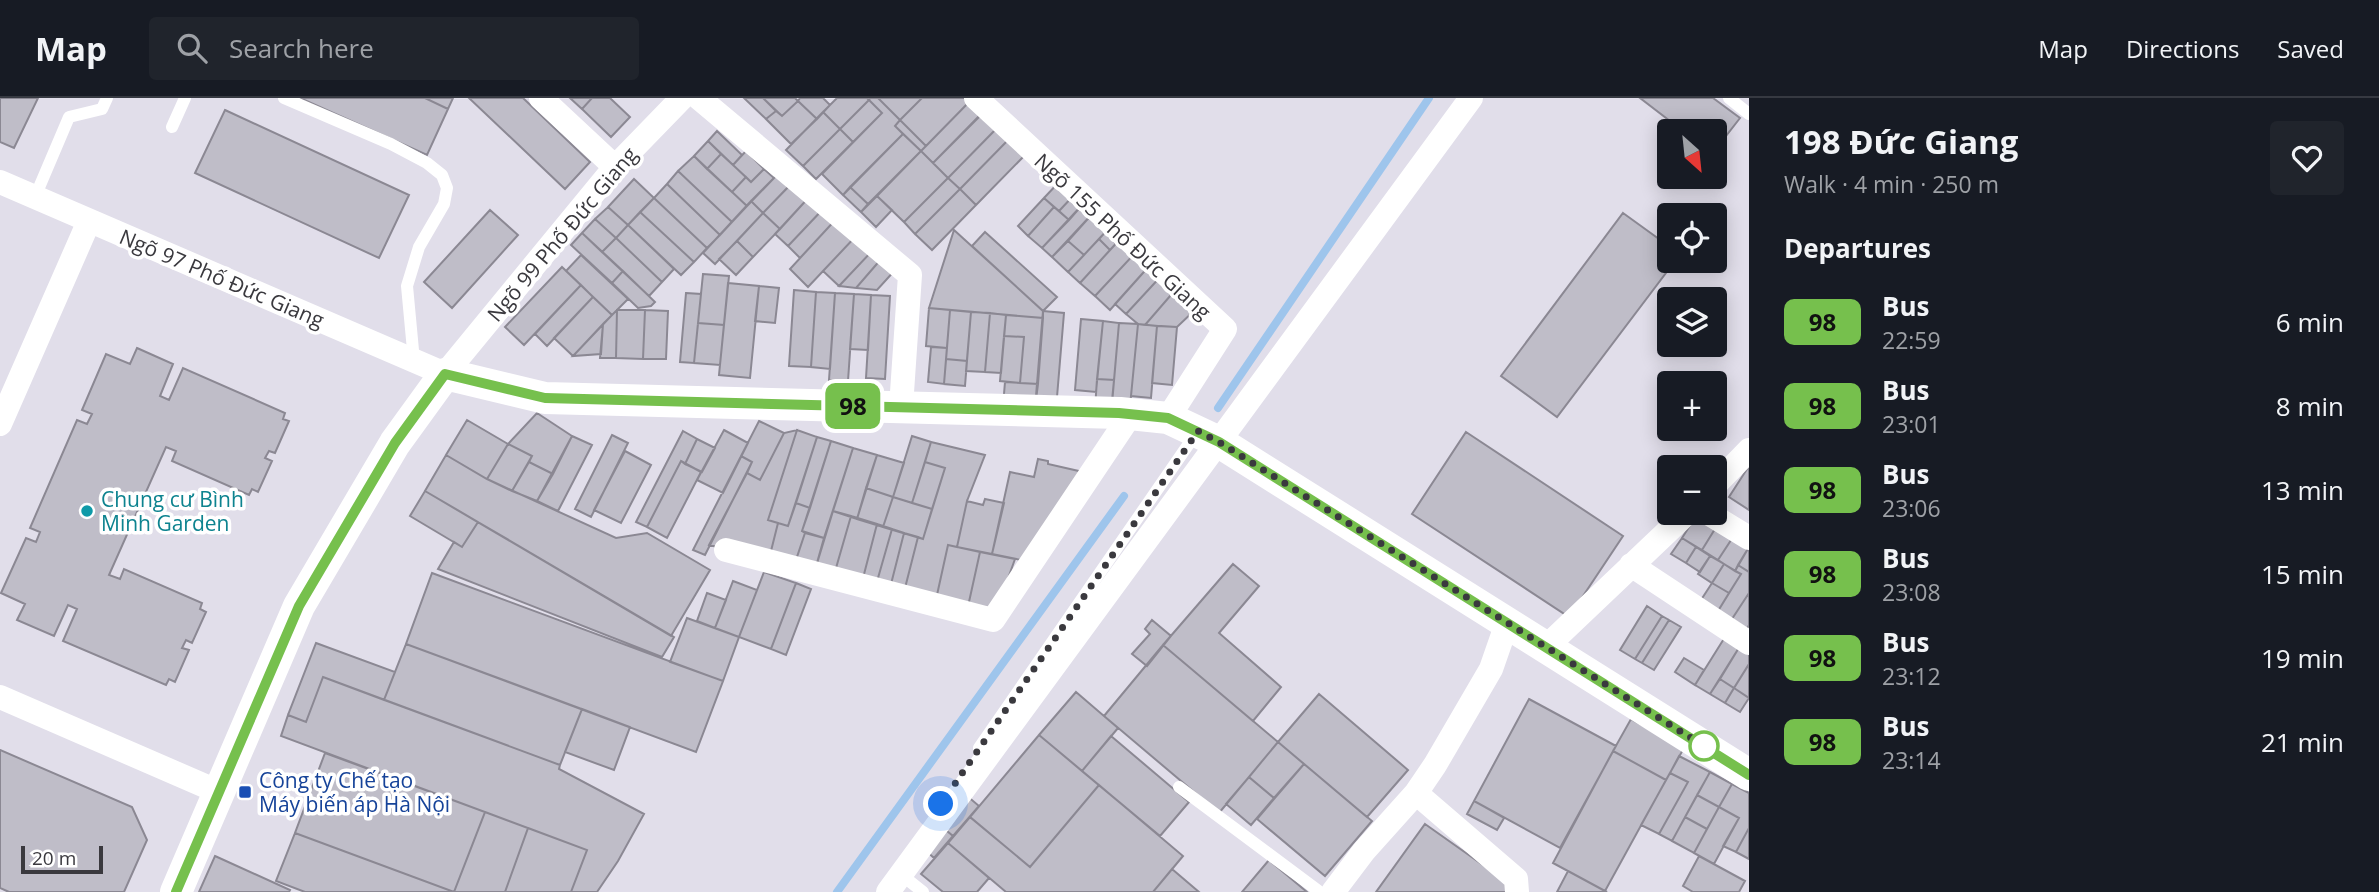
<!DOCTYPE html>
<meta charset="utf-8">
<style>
:root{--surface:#171b24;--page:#20242c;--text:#f1f3f6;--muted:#9ea1a6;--line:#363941}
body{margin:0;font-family:"Open Sans",sans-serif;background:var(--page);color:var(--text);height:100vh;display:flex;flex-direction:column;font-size:26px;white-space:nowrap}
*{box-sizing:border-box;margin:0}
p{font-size:23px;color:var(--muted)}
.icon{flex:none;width:38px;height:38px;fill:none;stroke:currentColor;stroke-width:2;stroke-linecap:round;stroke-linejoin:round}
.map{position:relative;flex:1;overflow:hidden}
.side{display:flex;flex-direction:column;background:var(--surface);width:630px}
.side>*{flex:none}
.badge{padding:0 14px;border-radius:10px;font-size:24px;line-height:46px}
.needle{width:46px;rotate:153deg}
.fabs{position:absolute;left:1657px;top:21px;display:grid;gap:14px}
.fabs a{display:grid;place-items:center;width:70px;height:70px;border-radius:7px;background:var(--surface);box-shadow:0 4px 18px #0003;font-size:35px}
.scale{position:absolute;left:21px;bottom:18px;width:82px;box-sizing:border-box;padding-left:7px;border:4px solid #3a393e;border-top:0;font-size:19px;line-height:24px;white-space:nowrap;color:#3a393e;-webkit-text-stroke:5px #fff;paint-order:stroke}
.you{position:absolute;width:35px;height:35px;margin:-18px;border:5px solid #fff;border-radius:50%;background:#1a73e8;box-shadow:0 0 0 10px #1a73e833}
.map>.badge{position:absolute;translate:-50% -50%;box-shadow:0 0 0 4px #fff}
h2{padding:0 35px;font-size:26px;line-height:63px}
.round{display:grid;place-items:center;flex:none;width:74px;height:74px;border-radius:7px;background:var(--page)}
.head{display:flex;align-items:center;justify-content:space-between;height:119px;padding:0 35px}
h1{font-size:33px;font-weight:700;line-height:52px}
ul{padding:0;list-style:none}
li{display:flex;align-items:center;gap:21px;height:84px;padding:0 35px}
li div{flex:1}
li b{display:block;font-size:26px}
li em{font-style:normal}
li .badge{min-width:77px;font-weight:700;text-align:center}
header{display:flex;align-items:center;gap:42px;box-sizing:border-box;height:98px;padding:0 35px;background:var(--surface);border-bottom:2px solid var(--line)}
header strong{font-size:33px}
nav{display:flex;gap:38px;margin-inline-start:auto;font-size:24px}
.search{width:490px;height:63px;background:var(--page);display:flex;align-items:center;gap:18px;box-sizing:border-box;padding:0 24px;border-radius:7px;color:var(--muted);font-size:26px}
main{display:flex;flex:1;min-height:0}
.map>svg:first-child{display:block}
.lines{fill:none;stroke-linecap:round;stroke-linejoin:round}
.stream{stroke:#9ec5ec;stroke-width:8}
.building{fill:#bfbdc8;stroke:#8b8893;stroke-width:2}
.service{stroke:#fff;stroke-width:12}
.minor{stroke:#fff;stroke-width:24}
.tertiary{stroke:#fff;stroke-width:32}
.line-casing{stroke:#fff;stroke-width:16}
.line{stroke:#76c04d;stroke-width:10}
.walk{stroke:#3a393e;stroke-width:7;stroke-dasharray:0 12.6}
.culture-dot{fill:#0f9aa8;stroke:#fff;stroke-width:2.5}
.stop-dot{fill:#fff;stroke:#76c04d;stroke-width:3.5}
.transit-dot{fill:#1a4fb4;stroke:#fff;stroke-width:2.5}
.labels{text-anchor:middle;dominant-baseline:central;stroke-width:7;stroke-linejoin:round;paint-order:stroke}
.street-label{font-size:21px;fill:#3a393e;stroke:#fff}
.culture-label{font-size:21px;fill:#0d838f;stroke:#fff;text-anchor:start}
.transit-label{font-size:21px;fill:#164399;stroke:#fff;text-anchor:start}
</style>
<header>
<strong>Map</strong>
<div class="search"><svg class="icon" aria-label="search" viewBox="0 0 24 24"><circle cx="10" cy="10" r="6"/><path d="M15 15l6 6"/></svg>Search here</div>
<nav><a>Map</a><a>Directions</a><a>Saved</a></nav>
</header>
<main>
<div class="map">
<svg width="1749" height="794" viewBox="0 0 1749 794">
<rect width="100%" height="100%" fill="#e1deea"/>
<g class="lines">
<path class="stream" d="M1218 310 1429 0
M837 794 1124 398"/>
</g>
<path class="building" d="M0 0H38L14 50 0 44Z
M300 0H425L448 11 427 57Z
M425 0H453L448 11Z
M469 0H523L590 64 565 91Z
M570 0H592L582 11Z
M592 0H610L630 19 611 39 582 11Z
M744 0H763L776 13 766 21Z
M763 0H795L798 3 782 18Z
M800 0H823L830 7 817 21 798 3Z
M837 0H867L869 2 840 31 823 14Z
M870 0H878L900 22 895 28 903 36 843 97 822 76 882 15 869 2Z
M878 0H922L900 22Z
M922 0H972V1L926 48 900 22Z
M1640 0H1713L1740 20 1715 52V33H1683Z
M972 1 984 13 933 65 921 53Z
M869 2 882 15 853 44 840 31Z
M798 3 817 21 791 46 766 21 776 13 782 18Z
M225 12 409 97 379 160 195 75Z
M823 14 840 31 803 68 786 52Z
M980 18 995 32 948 80 933 65Z
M900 22 926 48 921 53 895 28Z
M1000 27 1012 38 960 91 948 80Z
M840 31 853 44 816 81 803 68Z
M717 33 742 57 733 67 708 43Z
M903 36 921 53 868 106 850 89Z
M1012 38 1028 54 976 107 960 91Z
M708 43 721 56 707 71 694 58Z
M746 53 764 71 751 84 733 67Z
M921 53 948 80 904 124 877 98Z
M721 56 746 79 732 94 707 71Z
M694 58 747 108 732 124 678 73Z
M764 71 774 80 747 108 732 94 746 79 751 84Z
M678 73 732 124 720 137 667 86Z
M777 77 789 88 763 115 751 103Z
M948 80 960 91 915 136 904 124Z
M634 81 654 100 628 127 608 109Z
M795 82 811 97 780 131 763 115Z
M1060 83 1075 96 1059 113 1044 100Z
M667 86 720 137 707 150 654 100Z
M850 89 868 106 861 114 843 97Z
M960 91 976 107 932 152 915 136Z
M1075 96 1084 105 1069 122 1059 113Z
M811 97 824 110 788 148 775 136Z
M877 98 892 112 876 129 861 114Z
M654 100 707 150 694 164 640 114Z
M1044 100 1054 109 1028 138 1018 128Z
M751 103 763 115 715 166 703 155Z
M1084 105 1094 114 1052 159 1042 150Z
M826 108 838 119 800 160 788 148Z
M608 109 628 127 616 140 595 121Z
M1054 109 1069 122 1042 150 1028 138Z
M490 112 518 137 452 210 424 184Z
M640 114 694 164 681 177 628 127Z
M1094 114 1110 129 1084 157 1068 143Z
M763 115 780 131 753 159 737 143Z
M1623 115 1670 149V163H1675L1557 319 1501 278Z
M838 119 857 137 808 189 790 171Z
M595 121 616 140 602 154 582 135Z
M628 127 674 171 662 184 616 140Z
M1110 129 1122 139 1110 152 1099 141Z
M954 132 1043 213V220L929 210Z
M985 134 1057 199 1043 213 972 148Z
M582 135 623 173 612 185 571 147Z
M857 137 873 152 839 188 823 173Z
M1122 139 1137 153 1095 198 1080 185Z
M616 140 662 184 649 198 602 154Z
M1099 141 1110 152 1080 185 1068 174Z
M737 143 753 159 736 177 719 161Z
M1068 143 1084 157 1068 174 1052 159Z
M873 152 882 160 856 190 839 188Z
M1137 153 1151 166 1110 212 1095 198Z
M581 157 628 201 612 217 566 173Z
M882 160 896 171 877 192 856 190Z
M1151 166 1163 176 1126 216 1115 206Z
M562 169 581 187 524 247 505 229Z
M623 173 655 204 651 208 638 210 612 185Z
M703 176 729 178 724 227 698 225Z
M1163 176 1177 190 1145 227 1138 226 1126 216Z
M728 185 759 188 750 280 719 277Z
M581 187 593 199 547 248 535 236Z
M759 188 779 190 775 225 755 223Z
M1177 190 1197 210 1177 229 1145 227Z
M794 192 816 194 811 269 789 268Z
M816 194 835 195 830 271 811 269Z
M686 195 701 196 694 265 680 264Z
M835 195 854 196 848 283 829 282Z
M854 196 871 197 868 252 850 251Z
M871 197 890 198 885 281 866 280Z
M593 199 612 217 573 258 554 240Z
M929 210 950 212 947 250 926 248Z
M617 212H645L643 261 616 260Z
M617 212 616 260H600L603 226Z
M645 212 668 213 666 261H643Z
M950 212 971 214 967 263 946 261Z
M1043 213 1064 215 1057 299 1036 298Z
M971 214 990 215 985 274 966 273Z
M990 215 1006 217 1001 275 985 274Z
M1006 217 1043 220 1038 286 1020 285 1024 239 1004 238Z
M1081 221 1103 223 1096 294 1075 292Z
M1103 223 1119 225 1114 282 1097 281Z
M698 225 724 227 720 267 694 265Z
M1119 225 1138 226 1130 308 1112 306Z
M603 226 601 256 573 258Z
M1138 226 1157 228 1151 300 1131 298Z
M1157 228 1177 229 1172 287 1152 285Z
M1004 238 1024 239 1020 285 1000 283Z
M931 249 947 250 944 286 928 284Z
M137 250 173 266 160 298 169 302 183 270 285 315 283 321 289 323 275 355 269 353 265 360 272 363 258 394 252 391 249 397 172 363 176 353 166 349 109 477 120 481 124 471 202 505 200 511 206 514 192 545 186 542 182 550 189 552 175 584 169 581 166 587 63 543 77 511 68 507 54 538 17 522 25 506 1 495 26 440 36 444 40 434 30 430 77 322 87 326 92 316 82 312 106 256 130 266Z
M946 261 967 263 965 288 944 286Z
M1097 281 1114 282 1111 313 1095 311Z
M1005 284 1038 286 1035 310 1003 308Z
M537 315 572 338 553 376 529 364 532 358 508 346Z
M467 322 508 346 487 381 446 357Z
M759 323 784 335 760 382 747 375 752 364 741 358Z
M724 332 748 345 723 395 697 382Z
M797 332 768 422 778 425 769 461 709 447 747 375 760 382 784 335Z
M797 332 817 339 788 428 768 422Z
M683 333 697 341 685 366 681 363 647 429 636 424Z
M1466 334 1623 438 1569 519 1412 416Z
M612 337 628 345 591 419 575 411Z
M572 338 592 347 558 413 537 403Z
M912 338 931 344 912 405 893 399Z
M817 339 831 343 810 410 796 405Z
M697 341 715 350 702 374 685 366Z
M831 343 853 350 824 440 802 433Z
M931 344 985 357 967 403 957 449 948 447 935 506 904 494 918 439 923 441 945 370 925 364Z
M508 346 532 358 512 393 487 381Z
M853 350 877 357 857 421 833 413Z
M625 353 651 367 621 425 594 412Z
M446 357 487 381 616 440 647 435 710 472 671 538 425 393Z
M877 357 904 365 893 399 866 390Z
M741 358 752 364 705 457 693 452Z
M1038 361 1048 363V366L1083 374 1026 463 992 456 1010 374 1034 379Z
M681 363 701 374 667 440 647 429Z
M529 364 553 376 537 403 512 393Z
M925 364 945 370 932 411 912 405Z
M1749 368V412L1729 399Z
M866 390 893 399 883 429 857 421Z
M425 393 478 424 462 449 410 418Z
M893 399 932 411 923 441 883 429Z
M985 401 1004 405 992 456 957 449 967 403 983 407Z
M796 405 810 410 802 433 805 435 794 468 769 461 778 425 788 428Z
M833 413 851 418 834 477 815 472Z
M1698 415 1718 426 1702 452 1682 440Z
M851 418 877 426 862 484 834 477Z
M478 424 674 539 662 559 438 471 454 444 462 449Z
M877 426 892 431 876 487 862 484Z
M1718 426 1735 436 1718 462 1702 452Z
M892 431 904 435 890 490 876 487Z
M805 435 824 440 815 472 795 465Z
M904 435 918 439 904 494 890 490Z
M1735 436 1749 449 1735 473 1718 462Z
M1682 440 1696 449 1686 465 1671 456Z
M948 447 980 454 967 513 935 506Z
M1696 449 1710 458 1700 474 1686 465Z
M1749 449V474L1738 467Z
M980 454 1015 461 1001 500 990 518 967 513Z
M1710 458 1724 466 1712 485 1698 476Z
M1233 466 1259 488 1219 535 1281 589 1253 623 1163 547Z
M1724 466 1741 476 1729 495 1712 485Z
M1738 467 1749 474V495L1732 521 1718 513 1741 476 1735 473Z
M764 474 796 485 771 551 739 539Z
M432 475 723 583 696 654 406 546Z
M733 483 757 492 739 539 715 530Z
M796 485 811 491 786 557 771 551Z
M1712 485 1729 495 1718 513 1701 502Z
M707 495 726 502 715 530 697 523Z
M1749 495V527L1747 531 1732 521Z
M1647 508 1662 518 1635 561 1620 552Z
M1662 518 1669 522 1642 565 1635 561Z
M687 520 739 539 723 583 670 564Z
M1152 522 1171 538 1147 568 1132 556 1150 536 1145 531Z
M1669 522 1681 529 1654 572 1642 565Z
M1725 539 1740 548 1710 596 1695 587Z
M316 545 395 574 384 602 323 579 306 624 288 617Z
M406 546 582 611 560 667 384 602Z
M1163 547 1278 644 1219 715 1104 618Z
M1740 548 1749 554V566L1734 590 1720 581Z
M1684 560 1704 572 1695 587 1675 574Z
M1749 566V600L1734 590Z
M323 579 560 667 559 671 644 716 618 763 597 794H571L587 752 281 638 288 617 306 624Z
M1720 581 1734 590 1725 605 1710 596Z
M1734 590 1749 600 1740 614 1725 605Z
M1076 594 1118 630 1082 673 1039 637Z
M1319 596 1408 672 1367 719 1278 644Z
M1529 601 1616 648 1560 750 1474 703Z
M582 611 630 629 614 672 565 654Z
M1631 621 1684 650 1666 682 1613 653Z
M1039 637 1099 687 1030 769 970 719Z
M1111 638 1189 704 1160 738 1082 673Z
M1278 644 1304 666 1274 700 1249 679Z
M0 652 132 709 147 742 124 794H9L0 790Z
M1613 653 1666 682 1605 793 1553 765Z
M325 655 485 714 454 794 295 735Z
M1679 658 1710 674 1672 743 1659 736 1688 684 1670 675Z
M1304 666 1372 723 1325 778 1257 721Z
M1710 674 1732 686 1719 709 1697 697Z
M1670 675 1688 684 1659 736 1641 727Z
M1249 679 1274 700 1251 727 1226 706Z
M1732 686 1749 695V730L1736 754 1723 748 1739 720 1719 709Z
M1099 687 1183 758 1153 794H1006L948 745 970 719 1030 769Z
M966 697 979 708 953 738 940 727Z
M1697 697 1719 709 1707 731 1685 719Z
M1474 703 1504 720 1497 732 1467 716Z
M1719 709 1739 720 1714 766 1694 755Z
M485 714 528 730 505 794H454Z
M1685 719 1707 731 1694 755 1672 743Z
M1425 726 1514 789 1510 794H1376Z
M942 729 953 738 934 760 924 751Z
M528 730 587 752 571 794H505Z
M1749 730V761L1736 754Z
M295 735 454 794H305L276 783Z
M948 745 989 780 977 794H943L921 776Z
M215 758 290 792 289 794H199Z
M1699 758 1745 783 1739 794H1693L1683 788Z
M1269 762 1307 794H1242Z
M1172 771 1199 794H1153Z
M1568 773 1605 793 1607 794H1557Z"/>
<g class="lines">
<path class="service" d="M284 0 391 46 427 65 442 77 447 90 444 106 419 149 407 188 414 263
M1729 0 1749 16
M172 29 185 0
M35 99 69 19 102 11 107 0
M979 650 1197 334
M1179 689 1320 794
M898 774 923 794"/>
<path class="minor" d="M541 0 615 69
M699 0 910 177 901 309
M976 0 1225 231 1168 320
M0 84 445 276 615 69 682 0
M0 326 89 123
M1715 387 1749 352
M1708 415 1749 440
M726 452 993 522 1131 316
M1631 467 1749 545
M1546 549 1687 415
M0 599 219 694
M1416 695 1516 781 1517 794
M888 794 1471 0
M1333 794 1364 753 1416 695 1435 667 1491 571 1507 525"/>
<path class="tertiary" d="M176 794 299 508 395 345 445 276 545 300 1120 315 1168 320 1219 344 1749 677"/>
</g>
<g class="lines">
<defs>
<path id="line" d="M176 794 299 508 395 345 445 276 545 300 1119 315 1168 320 1219 344 1749 677"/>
</defs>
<use href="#line" class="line-casing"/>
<use href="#line" class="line"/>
<path class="walk" d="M941 706 1198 333 1219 344 1704 648"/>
</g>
<circle class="culture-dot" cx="87" cy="413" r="7"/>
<circle class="stop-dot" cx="1704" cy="648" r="14"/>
<rect class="transit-dot" x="238" y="687" width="14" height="14" rx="3.5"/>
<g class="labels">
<g class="street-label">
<text transform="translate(562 136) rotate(-50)">Ngõ 99 Phố Đức Giang</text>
<text transform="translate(1123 138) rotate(43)">Ngõ 155 Phố Đức Giang</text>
<text transform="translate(222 180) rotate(23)">Ngõ 97 Phố Đức Giang</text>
</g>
<g class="culture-label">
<text x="101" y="401">Chung cư Bình<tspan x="101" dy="24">Minh Garden</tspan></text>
</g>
<g class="transit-label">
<text x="259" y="682">Công ty Chế tạo<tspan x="259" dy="24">Máy biến áp Hà Nội</tspan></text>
</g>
</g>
</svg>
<div class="fabs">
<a><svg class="needle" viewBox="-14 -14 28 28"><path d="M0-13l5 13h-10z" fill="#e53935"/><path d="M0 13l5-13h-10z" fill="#9ea1a6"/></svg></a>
<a><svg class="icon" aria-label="locate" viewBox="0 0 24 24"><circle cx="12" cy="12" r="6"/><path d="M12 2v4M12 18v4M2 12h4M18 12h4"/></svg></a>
<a><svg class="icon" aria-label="layers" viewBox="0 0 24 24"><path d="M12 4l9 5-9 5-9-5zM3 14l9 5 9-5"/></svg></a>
<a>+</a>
<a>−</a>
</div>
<div class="scale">20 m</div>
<div class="you" style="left:941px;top:706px"></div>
<b class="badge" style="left:853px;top:308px;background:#76c04d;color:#111">98</b>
</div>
<section class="side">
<div class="head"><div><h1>198 Đức Giang</h1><p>Walk · 4 min · 250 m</p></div><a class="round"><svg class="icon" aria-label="heart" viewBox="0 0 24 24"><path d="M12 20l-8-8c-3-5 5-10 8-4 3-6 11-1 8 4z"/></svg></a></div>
<h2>Departures</h2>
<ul>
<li><span class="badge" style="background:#76c04d;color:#111">98</span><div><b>Bus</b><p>22:59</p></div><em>6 min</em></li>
<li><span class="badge" style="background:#76c04d;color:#111">98</span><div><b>Bus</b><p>23:01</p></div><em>8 min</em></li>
<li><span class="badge" style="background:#76c04d;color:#111">98</span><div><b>Bus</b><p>23:06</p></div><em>13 min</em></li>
<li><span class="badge" style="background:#76c04d;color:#111">98</span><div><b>Bus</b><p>23:08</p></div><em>15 min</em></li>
<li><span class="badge" style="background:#76c04d;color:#111">98</span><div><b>Bus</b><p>23:12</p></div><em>19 min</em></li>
<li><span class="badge" style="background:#76c04d;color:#111">98</span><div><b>Bus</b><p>23:14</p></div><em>21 min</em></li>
</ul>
</section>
</main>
